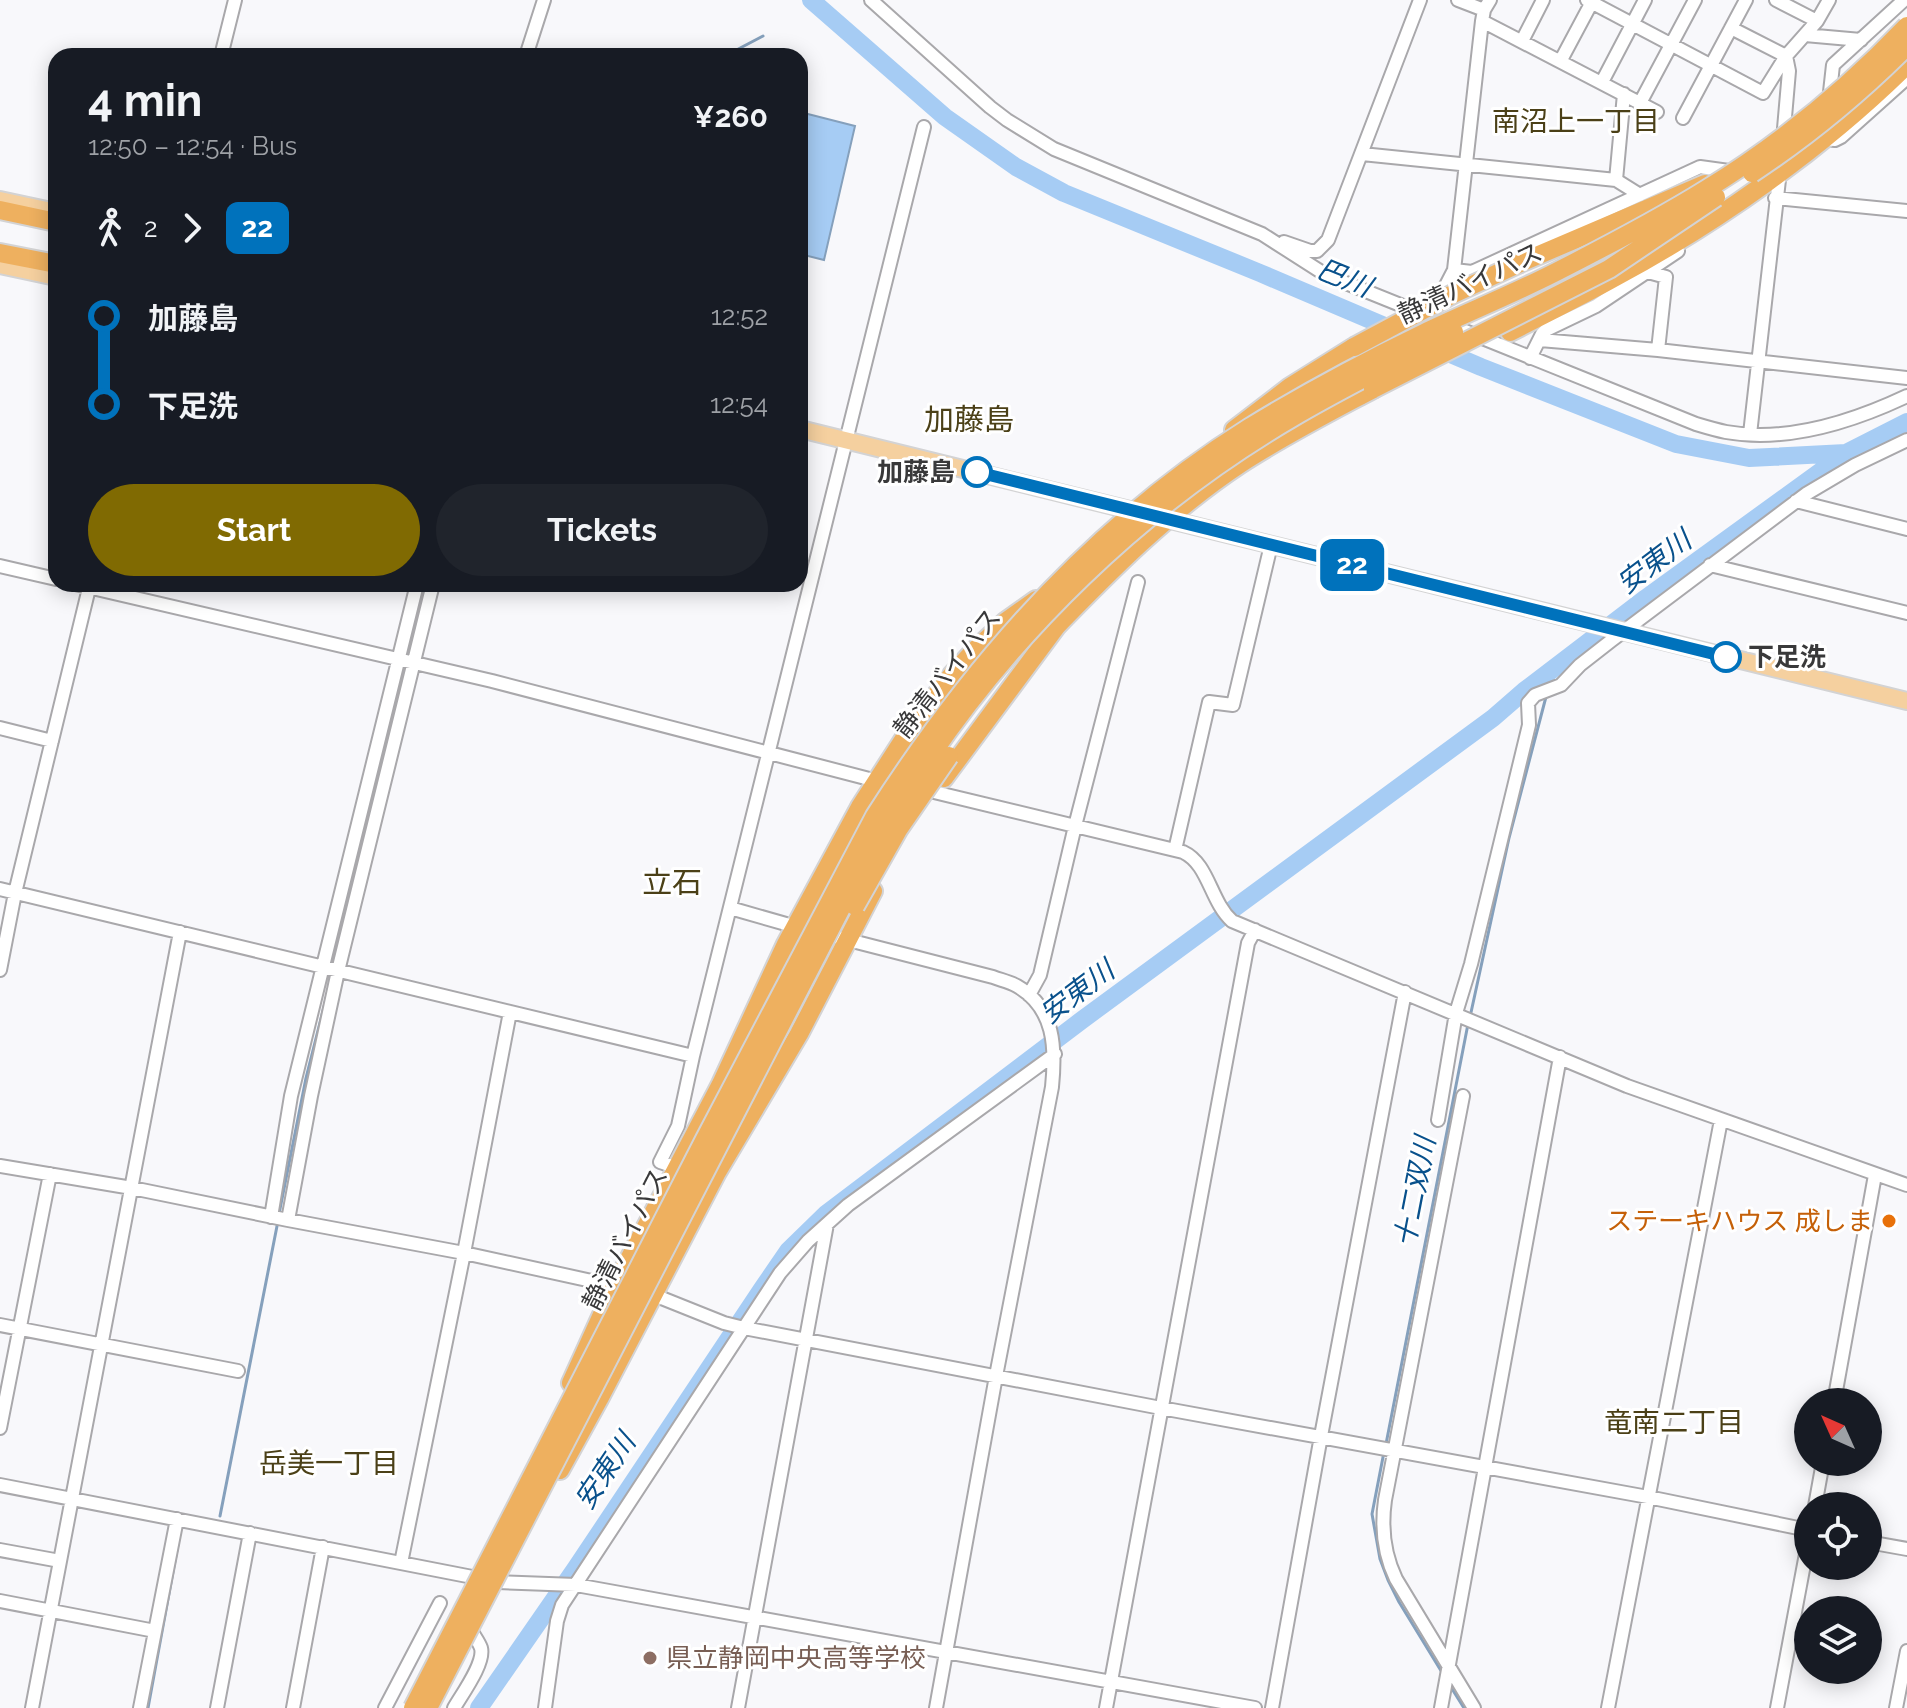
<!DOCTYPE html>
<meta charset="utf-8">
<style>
:root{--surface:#171b24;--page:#20242c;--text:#f1f3f6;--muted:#9ea1a6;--accent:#806a02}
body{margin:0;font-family:Raleway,"Noto Sans JP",sans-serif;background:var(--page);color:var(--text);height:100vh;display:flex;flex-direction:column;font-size:30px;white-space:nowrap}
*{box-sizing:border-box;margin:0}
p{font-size:26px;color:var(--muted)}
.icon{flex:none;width:44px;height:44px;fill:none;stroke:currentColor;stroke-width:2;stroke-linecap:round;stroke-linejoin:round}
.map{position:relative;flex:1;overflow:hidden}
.panel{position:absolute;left:48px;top:48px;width:760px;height:544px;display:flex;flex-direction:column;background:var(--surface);border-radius:24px;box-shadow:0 4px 20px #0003}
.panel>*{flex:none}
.badge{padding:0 16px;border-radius:12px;font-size:28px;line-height:52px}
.needle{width:52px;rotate:315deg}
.fabs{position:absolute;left:1794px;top:1388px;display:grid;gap:16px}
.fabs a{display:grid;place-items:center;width:88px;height:88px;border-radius:50%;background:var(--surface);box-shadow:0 4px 20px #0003;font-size:40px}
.map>.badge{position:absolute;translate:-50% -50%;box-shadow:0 0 0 4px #fff}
.legs{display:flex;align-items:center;gap:12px;height:88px;padding:0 40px;font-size:26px}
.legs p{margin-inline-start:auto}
.summary{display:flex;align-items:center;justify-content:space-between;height:136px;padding:0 40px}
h1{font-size:44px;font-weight:700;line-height:60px}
.action{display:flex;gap:16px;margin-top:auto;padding:16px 40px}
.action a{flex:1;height:92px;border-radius:48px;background:var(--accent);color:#fff;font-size:32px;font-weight:700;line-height:92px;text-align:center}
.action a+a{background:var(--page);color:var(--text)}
ul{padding:0 40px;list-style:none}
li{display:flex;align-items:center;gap:28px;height:88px;font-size:30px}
li i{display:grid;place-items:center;width:12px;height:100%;margin:0 10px;background:currentColor}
li i::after{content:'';width:20px;height:20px;margin:-10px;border:6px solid;border-radius:50%;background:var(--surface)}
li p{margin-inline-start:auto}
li:first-child i{background:linear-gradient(#0000 50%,currentColor 0)}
li:last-child i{background:linear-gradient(currentColor 50%,#0000 0)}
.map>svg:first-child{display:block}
.water{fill:#a6ccf4;stroke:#85a0bc;stroke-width:2}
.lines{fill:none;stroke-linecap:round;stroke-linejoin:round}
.stream{stroke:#85a0bc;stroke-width:3}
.river{stroke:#a6ccf4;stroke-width:18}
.minor-casing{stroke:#a9a8ab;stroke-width:16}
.major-casing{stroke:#d3d3d4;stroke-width:20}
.highway-casing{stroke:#d3d3d4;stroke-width:22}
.minor{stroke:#fff;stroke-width:12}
.major{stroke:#f5d09f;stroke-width:16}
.highway{stroke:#eeb05f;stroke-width:18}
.highway-bridge-casing{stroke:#d3d3d4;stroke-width:22;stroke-linecap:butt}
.highway-bridge{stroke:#eeb05f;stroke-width:18}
.line-1-casing{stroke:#fff;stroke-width:18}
.line-1{stroke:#0072bc;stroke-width:12}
.stop-1-dot{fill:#fff;stroke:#0072bc;stroke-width:4}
.food-dot{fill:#e8710a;stroke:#fff;stroke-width:3}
.education-dot{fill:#8d6e63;stroke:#fff;stroke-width:3}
.labels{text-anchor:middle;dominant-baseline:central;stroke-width:6;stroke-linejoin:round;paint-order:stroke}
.street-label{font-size:26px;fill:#39393a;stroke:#fff}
.stop-label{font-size:26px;font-weight:bold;fill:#39393a;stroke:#fff;text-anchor:end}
.food-label{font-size:26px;fill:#c56008;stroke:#fff;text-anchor:end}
.education-label{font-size:26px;fill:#785e54;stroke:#fff;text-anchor:start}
.neighbourhood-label{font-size:28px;fill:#4b4017;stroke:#fff}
.water-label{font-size:28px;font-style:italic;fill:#09518c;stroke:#fff}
.quarter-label{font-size:30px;fill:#4b4017;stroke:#fff}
</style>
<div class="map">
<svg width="1907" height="1708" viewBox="0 0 1907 1708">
<rect width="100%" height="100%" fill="#f8f8fb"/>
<path class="water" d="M800 112 855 126 824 260 800 254Z"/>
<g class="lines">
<path class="stream" d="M725 56 763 36
M1549 686 1554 668
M1470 1017 1509 838 1547 693
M279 1214 306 1078 329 987
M1386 1444 1468 1024
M1384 1452 1372 1514 1380 1559 1388 1580 1399 1602 1443 1674
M220 1516 278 1221
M1449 1684 1464 1708
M148 1708 179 1539"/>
<path class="river" d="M811 0 945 117 1016 167 1064 193 1260 273 1481 367 1676 444 1749 458 1846 453 1907 422
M479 1708 576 1568 762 1289 788 1251 826 1214 1082 1020 1493 718 1524 691 1646 598 1846 453"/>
<defs>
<path id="minor" d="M871 0 990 107 1007 120 1054 149 1262 234 1326 275 1696 424C1706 427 1716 430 1726 432 1787 443 1852 422 1907 396
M1458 0 1484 10
M1587 0 1763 93 1786 56 1817 21 1829 0
M1776 0 1817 21
M1482 21 1657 112
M1731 28 1786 56
M1805 35 1861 40
M1522 41 1543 0
M221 56 235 0
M526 56 544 0
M1561 60 1593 0
M1602 82 1645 0
M1830 92 1833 65 1904 0
M1640 103 1695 0
M1683 118 1746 0
M1825 139 1835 140 1841 137 1907 78
M1783 140 1789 71 1786 56
M1362 154 1616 180 1640 195
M1616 180 1624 94
M1775 198 1907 211
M1284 242 1310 251H1317L1328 240 1420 0
M1454 270 1482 21 1484 10 1490 0
M1648 272 1666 277 1658 350
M1436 299 1441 295 1454 270 1472 272 1700 167 1729 171
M1540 340 1658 350 1907 378
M1530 358 1542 334 1546 330 1596 306 1678 251
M1750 434 1780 171
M1796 501 1907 529
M1710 565 1907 613
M0 566 56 579
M75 584 492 681 877 781
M0 728 52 741
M934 792 1183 852C1209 864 1210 901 1232 921L1627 1086 1907 1185
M1175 850 1209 702 1233 705 1271 545
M0 889 693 1056
M730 908 800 928
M821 933 993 977C1001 980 1010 982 1017 986 1055 1008 1056 1048 1052 1087L996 1376 936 1708
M0 970 15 893 90 584
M1029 995 1040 975 1075 826 1138 582
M1463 1096 1385 1500C1381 1528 1384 1554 1396 1579L1474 1708
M1438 1120 1456 1013 1471 964 1529 725 1528 703 1535 695 1561 685 1580 665 1612 640 1806 494 1855 465 1907 440
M0 1166 132 1188 288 1220 464 1253 619 1287
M678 1168 660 1162 678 1126 693 1056 924 127
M271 1217 291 1096 417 584
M288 1220 311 1096 338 971 433 584
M649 1293 724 1323 744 1328 1161 1408 1648 1497 1808 1530
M0 1325 238 1371
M1834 1402 1875 1175
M0 1428 50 1174
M0 1485 498 1582 576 1585 1255 1708
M1815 1506 1823 1462
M1868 1542 1907 1549
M0 1550 60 1561
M401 1563 464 1253 510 1012
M0 1601 155 1631
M32 1708 180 932
M140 1708 177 1519
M217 1708 250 1533
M293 1708 323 1547
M385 1708 440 1603
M454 1708C462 1694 485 1663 481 1648 479 1642 474 1636 471 1630
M545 1708 557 1621 562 1605 780 1273 808 1241 848 1205 1055 1054
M738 1708 827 1224
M1106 1708 1248 943 1255 930
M1272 1708 1321 1436 1405 992
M1441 1708 1560 1057
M1608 1708 1721 1120
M1777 1708 1808 1543
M1896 1708 1907 1651"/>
<path id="major" d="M0 200 56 212
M0 265 56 277
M800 429 1907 701"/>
<path id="highway" d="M0 210 56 222
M0 253 56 264
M1520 263 1705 184
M1510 332C1545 314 1580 297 1614 278 1718 222 1823 148 1907 65
M1234 430 1290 387 1354 347
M1049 634C1108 573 1169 511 1240 464 1283 436 1328 413 1373 389
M944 778 1056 627
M571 1383 615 1286 721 1084 786 944 860 807 913 725 951 676 973 652 1005 622 1036 600
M560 1470 599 1399 716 1174 799 1034 873 891"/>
</defs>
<use href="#minor" class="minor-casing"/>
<use href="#major" class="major-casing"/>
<use href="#highway" class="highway-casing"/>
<use href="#minor" class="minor"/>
<use href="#major" class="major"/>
<use href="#highway" class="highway"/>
<defs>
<path id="highway-bridge" d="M1752 173C1808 136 1859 94 1907 46
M1354 347 1453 294 1520 263
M1373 389 1609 269 1716 197
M855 906 898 830 949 756
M413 1708 705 1139 875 816C973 663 1095 524 1249 428 1306 393 1364 362 1424 333 1468 312 1513 294 1556 272 1607 246 1659 219 1707 189 1780 144 1848 88 1907 26
M428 1708 856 879C875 845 894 811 915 779 1010 633 1142 505 1293 417 1346 386 1400 359 1454 332"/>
</defs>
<use href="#highway-bridge" class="highway-bridge-casing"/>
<use href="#highway-bridge" class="highway-bridge"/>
</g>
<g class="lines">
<defs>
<path id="line-1" d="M977 472 1726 657"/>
</defs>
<use href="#line-1" class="line-1-casing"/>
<use href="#line-1" class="line-1"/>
</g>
<g class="stop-1-dot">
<circle cx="977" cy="472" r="14"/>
<circle cx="1726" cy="657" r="14"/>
</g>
<circle class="food-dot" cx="1889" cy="1221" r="8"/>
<circle class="education-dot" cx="650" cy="1658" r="8"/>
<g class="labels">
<g class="street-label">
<text transform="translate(1470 283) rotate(-25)">静清バイパス</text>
<text transform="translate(947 673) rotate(-52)">静清バイパス</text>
<text transform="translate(625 1239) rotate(-63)">静清バイパス</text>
</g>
<g class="stop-label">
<text x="955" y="472">加藤島</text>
<text x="1748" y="657" text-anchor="start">下足洗</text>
</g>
<g class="food-label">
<text x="1873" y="1221">ステーキハウス 成しま</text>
</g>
<g class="education-label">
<text x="666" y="1658">県立静岡中央高等学校</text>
</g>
<g class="neighbourhood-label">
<text x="1576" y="121">南沼上一丁目</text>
<text x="1674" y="1422">竜南二丁目</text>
<text x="329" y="1463">岳美一丁目</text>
</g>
<g class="water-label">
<text transform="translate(1344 278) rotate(22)">巴川</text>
<text transform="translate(1654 562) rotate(-37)">安東川</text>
<text transform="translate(1077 992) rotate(-37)">安東川</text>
<text transform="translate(1415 1192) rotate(-79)">十二双川</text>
<text transform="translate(605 1471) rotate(-56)">安東川</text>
</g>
<g class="quarter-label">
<text x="969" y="419">加藤島</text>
<text x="672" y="882">立石</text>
</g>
</g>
</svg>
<div class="fabs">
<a><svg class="needle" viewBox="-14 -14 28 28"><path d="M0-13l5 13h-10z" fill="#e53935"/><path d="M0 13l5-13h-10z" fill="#9ea1a6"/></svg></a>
<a><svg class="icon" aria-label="locate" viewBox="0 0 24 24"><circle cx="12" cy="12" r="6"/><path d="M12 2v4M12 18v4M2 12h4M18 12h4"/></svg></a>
<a><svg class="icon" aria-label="layers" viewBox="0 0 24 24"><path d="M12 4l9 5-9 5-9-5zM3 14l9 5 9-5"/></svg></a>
</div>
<b class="badge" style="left:1352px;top:565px;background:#0072bc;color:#fff">22</b>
<section class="panel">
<div class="summary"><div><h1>4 min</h1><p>12:50 – 12:54 · Bus</p></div><b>¥260</b></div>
<div class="legs"><svg class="icon" aria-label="walk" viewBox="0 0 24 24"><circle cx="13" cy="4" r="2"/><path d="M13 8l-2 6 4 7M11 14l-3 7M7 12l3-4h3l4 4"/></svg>2<svg class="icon" aria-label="forward" viewBox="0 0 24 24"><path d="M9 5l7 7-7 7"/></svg><b class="badge" style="background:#0072bc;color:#fff">22</b></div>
<ul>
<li><i style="color:#0072bc"></i><b>加藤島</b><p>12:52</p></li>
<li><i style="color:#0072bc"></i><b>下足洗</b><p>12:54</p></li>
</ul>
<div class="action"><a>Start</a><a>Tickets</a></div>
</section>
</div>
